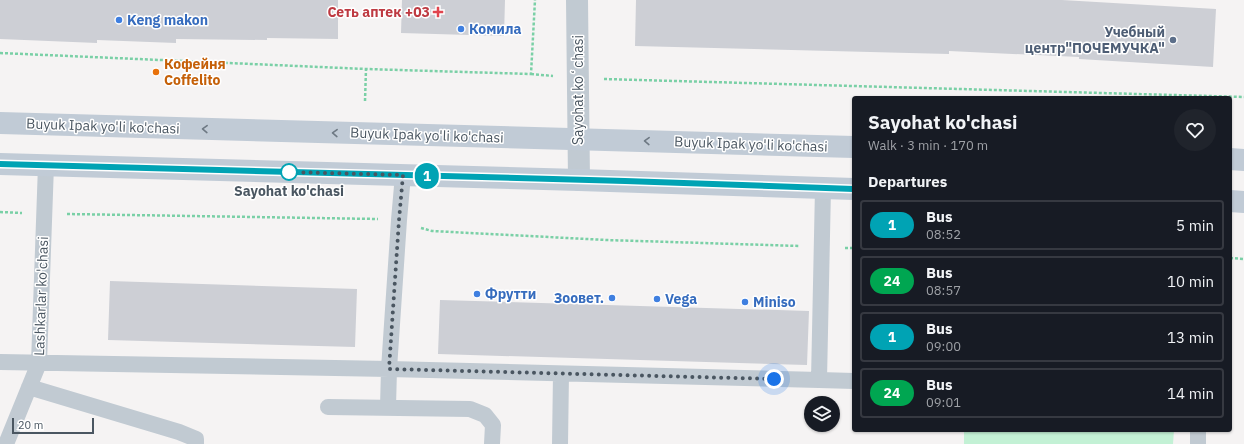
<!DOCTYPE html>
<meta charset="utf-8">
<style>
:root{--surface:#171b24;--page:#20242c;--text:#f1f3f6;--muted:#9ea1a6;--line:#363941}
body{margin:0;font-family:"IBM Plex Sans",sans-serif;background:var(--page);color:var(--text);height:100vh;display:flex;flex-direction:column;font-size:15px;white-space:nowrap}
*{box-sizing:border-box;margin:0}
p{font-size:13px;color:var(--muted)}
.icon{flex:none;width:22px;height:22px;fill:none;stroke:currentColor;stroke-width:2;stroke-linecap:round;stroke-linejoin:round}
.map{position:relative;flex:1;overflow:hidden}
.sheet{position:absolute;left:852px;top:96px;width:380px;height:336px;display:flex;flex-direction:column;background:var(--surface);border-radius:4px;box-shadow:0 1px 3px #0004}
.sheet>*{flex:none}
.badge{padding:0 8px;border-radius:13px;font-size:14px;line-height:26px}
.buttons{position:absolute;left:804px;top:396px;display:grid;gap:8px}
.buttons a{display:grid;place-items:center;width:36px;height:36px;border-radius:50%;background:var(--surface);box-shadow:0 1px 3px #0004;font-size:20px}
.scale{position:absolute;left:12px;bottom:10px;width:82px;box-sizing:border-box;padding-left:4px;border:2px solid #4a5661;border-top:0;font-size:11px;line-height:14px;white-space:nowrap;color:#4a5661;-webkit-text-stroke:3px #fff;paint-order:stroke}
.you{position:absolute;width:20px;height:20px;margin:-10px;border:3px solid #fff;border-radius:50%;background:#1a73e8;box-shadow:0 0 0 6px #1a73e833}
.map>.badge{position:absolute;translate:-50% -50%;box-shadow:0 0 0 2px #fff}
h2{padding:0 16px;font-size:15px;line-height:36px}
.round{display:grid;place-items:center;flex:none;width:42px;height:42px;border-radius:21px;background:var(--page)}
.overview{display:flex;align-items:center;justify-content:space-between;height:68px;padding:0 16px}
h1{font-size:19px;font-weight:700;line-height:30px}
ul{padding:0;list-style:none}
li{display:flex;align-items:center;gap:12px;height:50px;margin:0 8px 6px;padding:0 8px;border:2px solid var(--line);border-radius:4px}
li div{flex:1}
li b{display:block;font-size:15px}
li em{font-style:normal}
li .badge{min-width:44px;font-weight:700;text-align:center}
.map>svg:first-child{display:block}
.green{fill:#c3f1d5}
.building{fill:#cdcfd5}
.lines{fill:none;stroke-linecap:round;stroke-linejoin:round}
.path{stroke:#7ad0a6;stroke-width:2.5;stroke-dasharray:3 2;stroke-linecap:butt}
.service{stroke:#c1cad2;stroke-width:16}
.tertiary{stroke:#c1cad2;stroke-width:22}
.secondary{stroke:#c1cbd6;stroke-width:22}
.oneway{stroke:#6e7984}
.line-casing{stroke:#fff;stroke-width:9}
.line{stroke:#00a3b4;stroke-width:6}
.walk{stroke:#4a5661;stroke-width:4;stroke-dasharray:0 7.2}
.health-dot{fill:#e0444e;stroke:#fff;stroke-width:1.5}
.shop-dot{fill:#3f7fe0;stroke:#fff;stroke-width:1.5}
.service-dot{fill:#5c6f8a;stroke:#fff;stroke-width:1.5}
.food-dot{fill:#e8710a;stroke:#fff;stroke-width:1.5}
.stop-dot{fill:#fff;stroke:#00a3b4;stroke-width:2}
.labels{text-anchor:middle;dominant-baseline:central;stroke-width:3;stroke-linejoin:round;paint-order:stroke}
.health-label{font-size:14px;font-weight:bold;fill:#be3a42;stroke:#fff;text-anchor:end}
.shop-label{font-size:14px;font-weight:bold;fill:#366cbe;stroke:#fff;text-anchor:start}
.service-label{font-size:14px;font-weight:bold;fill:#4e5e75;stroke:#fff;text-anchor:end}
.food-label{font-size:14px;font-weight:bold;fill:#c56008;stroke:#fff;text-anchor:start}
.street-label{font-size:14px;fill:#4a5661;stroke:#fff}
.stop-label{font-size:14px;font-weight:bold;fill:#4a5661;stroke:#fff}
</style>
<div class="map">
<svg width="1244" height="444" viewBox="0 0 1244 444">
<rect width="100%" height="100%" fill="#f5f3f3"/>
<path class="green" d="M964 430H1174L1173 444H964Z"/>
<path class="building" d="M0 0H338V39L267 38V40L176 39V43L97 40V43L0 39Z
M402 0H505L504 36 401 33Z
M636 0H1062L1216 9 1213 67 1079 59V57L949 51V54L635 46Z
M110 281 357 289 355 347 108 340Z
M440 300 809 311 807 365 438 354Z"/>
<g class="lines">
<path class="path" d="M0 53 366 69 531 74 535 0
M531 74 553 76
M604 79 1244 97
M365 101 366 69
M0 212 22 213
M67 214 378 219
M421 228 432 231 606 240 800 246
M845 248H854
M1230 258 1244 259"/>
<path class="service" d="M403 175 399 220 389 369 819 380
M823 188 819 380 854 381
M0 362 389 369 388 407
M29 387 179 432 196 439V444
M328 407 470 409 485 415 493 425 492 444
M6 444 39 363 46 165
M560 444 561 374
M1198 444V430"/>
<path class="tertiary" d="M577 0 579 180"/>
<path class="secondary" d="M0 123 854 147
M1230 159 1244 160
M0 164 579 180 854 189
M1230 201 1244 202"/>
</g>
<defs><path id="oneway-chevron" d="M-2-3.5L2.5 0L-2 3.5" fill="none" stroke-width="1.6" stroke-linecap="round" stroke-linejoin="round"/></defs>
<g class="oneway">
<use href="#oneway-chevron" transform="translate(205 129) rotate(-178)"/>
<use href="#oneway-chevron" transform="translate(335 133) rotate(-178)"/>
<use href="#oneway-chevron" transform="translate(647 141) rotate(-178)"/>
</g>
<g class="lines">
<defs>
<path id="line" d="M0 164 625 181 854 189"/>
</defs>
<use href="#line" class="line-casing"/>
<use href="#line" class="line"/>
<path class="walk" d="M289 172 403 175 399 220 389 369 774 379"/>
</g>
<path class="health-dot" d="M436 6h4v4h4v4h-4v4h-4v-4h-4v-4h4z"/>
<g class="shop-dot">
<circle cx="119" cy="20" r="4"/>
<circle cx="461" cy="29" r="4"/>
<circle cx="477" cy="294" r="4"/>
<circle cx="612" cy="298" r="4"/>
<circle cx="657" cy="299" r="4"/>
<circle cx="745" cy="302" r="4"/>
</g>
<circle class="service-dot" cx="1173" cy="40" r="4"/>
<circle class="food-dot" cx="156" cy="72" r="4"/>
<circle class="stop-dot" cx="289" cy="172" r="8"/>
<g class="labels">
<g class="health-label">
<text x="430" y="12">Сеть аптек +03</text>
</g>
<g class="shop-label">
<text x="127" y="20">Keng makon</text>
<text x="469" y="29">Комила</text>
<text x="485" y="294">Фрутти</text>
<text x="604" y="298" text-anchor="end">Зоовет.</text>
<text x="665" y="299">Vega</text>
<text x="753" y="302">Miniso</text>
</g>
<g class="service-label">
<text x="1165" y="32">Учебный<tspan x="1165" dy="16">центр"ПОЧЕМУЧКА"</tspan></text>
</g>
<g class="food-label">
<text x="164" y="64">Кофейня<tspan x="164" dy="16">Coffelito</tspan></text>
</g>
<g class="street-label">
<text transform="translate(578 90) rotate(-90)">Sayohat koʻchasi</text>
<text transform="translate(103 126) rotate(2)">Buyuk Ipak yo'li ko'chasi</text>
<text transform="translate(427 135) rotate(2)">Buyuk Ipak yo'li ko'chasi</text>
<text transform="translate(751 144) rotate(2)">Buyuk Ipak yo'li ko'chasi</text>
<text transform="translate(41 296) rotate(-88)">Lashkarlar ko'chasi</text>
</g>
<g class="stop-label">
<text x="289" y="191">Sayohat ko'chasi</text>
</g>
</g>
</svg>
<div class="buttons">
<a><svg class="icon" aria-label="layers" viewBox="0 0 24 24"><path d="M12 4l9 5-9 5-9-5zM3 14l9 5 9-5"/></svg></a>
</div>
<div class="scale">20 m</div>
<div class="you" style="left:774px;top:379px"></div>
<b class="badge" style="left:427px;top:176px;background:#00a3b4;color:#fff">1</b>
<section class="sheet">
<div class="overview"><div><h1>Sayohat ko'chasi</h1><p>Walk · 3 min · 170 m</p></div><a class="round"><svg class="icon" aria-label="heart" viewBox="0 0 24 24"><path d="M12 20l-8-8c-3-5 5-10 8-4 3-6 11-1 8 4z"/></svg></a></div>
<h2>Departures</h2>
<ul>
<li><span class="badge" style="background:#00a3b4;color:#fff">1</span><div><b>Bus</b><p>08:52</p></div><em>5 min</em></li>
<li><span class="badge" style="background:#00a651;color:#fff">24</span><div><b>Bus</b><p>08:57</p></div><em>10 min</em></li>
<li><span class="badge" style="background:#00a3b4;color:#fff">1</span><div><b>Bus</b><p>09:00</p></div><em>13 min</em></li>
<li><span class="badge" style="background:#00a651;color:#fff">24</span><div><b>Bus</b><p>09:01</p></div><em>14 min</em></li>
</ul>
</section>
</div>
